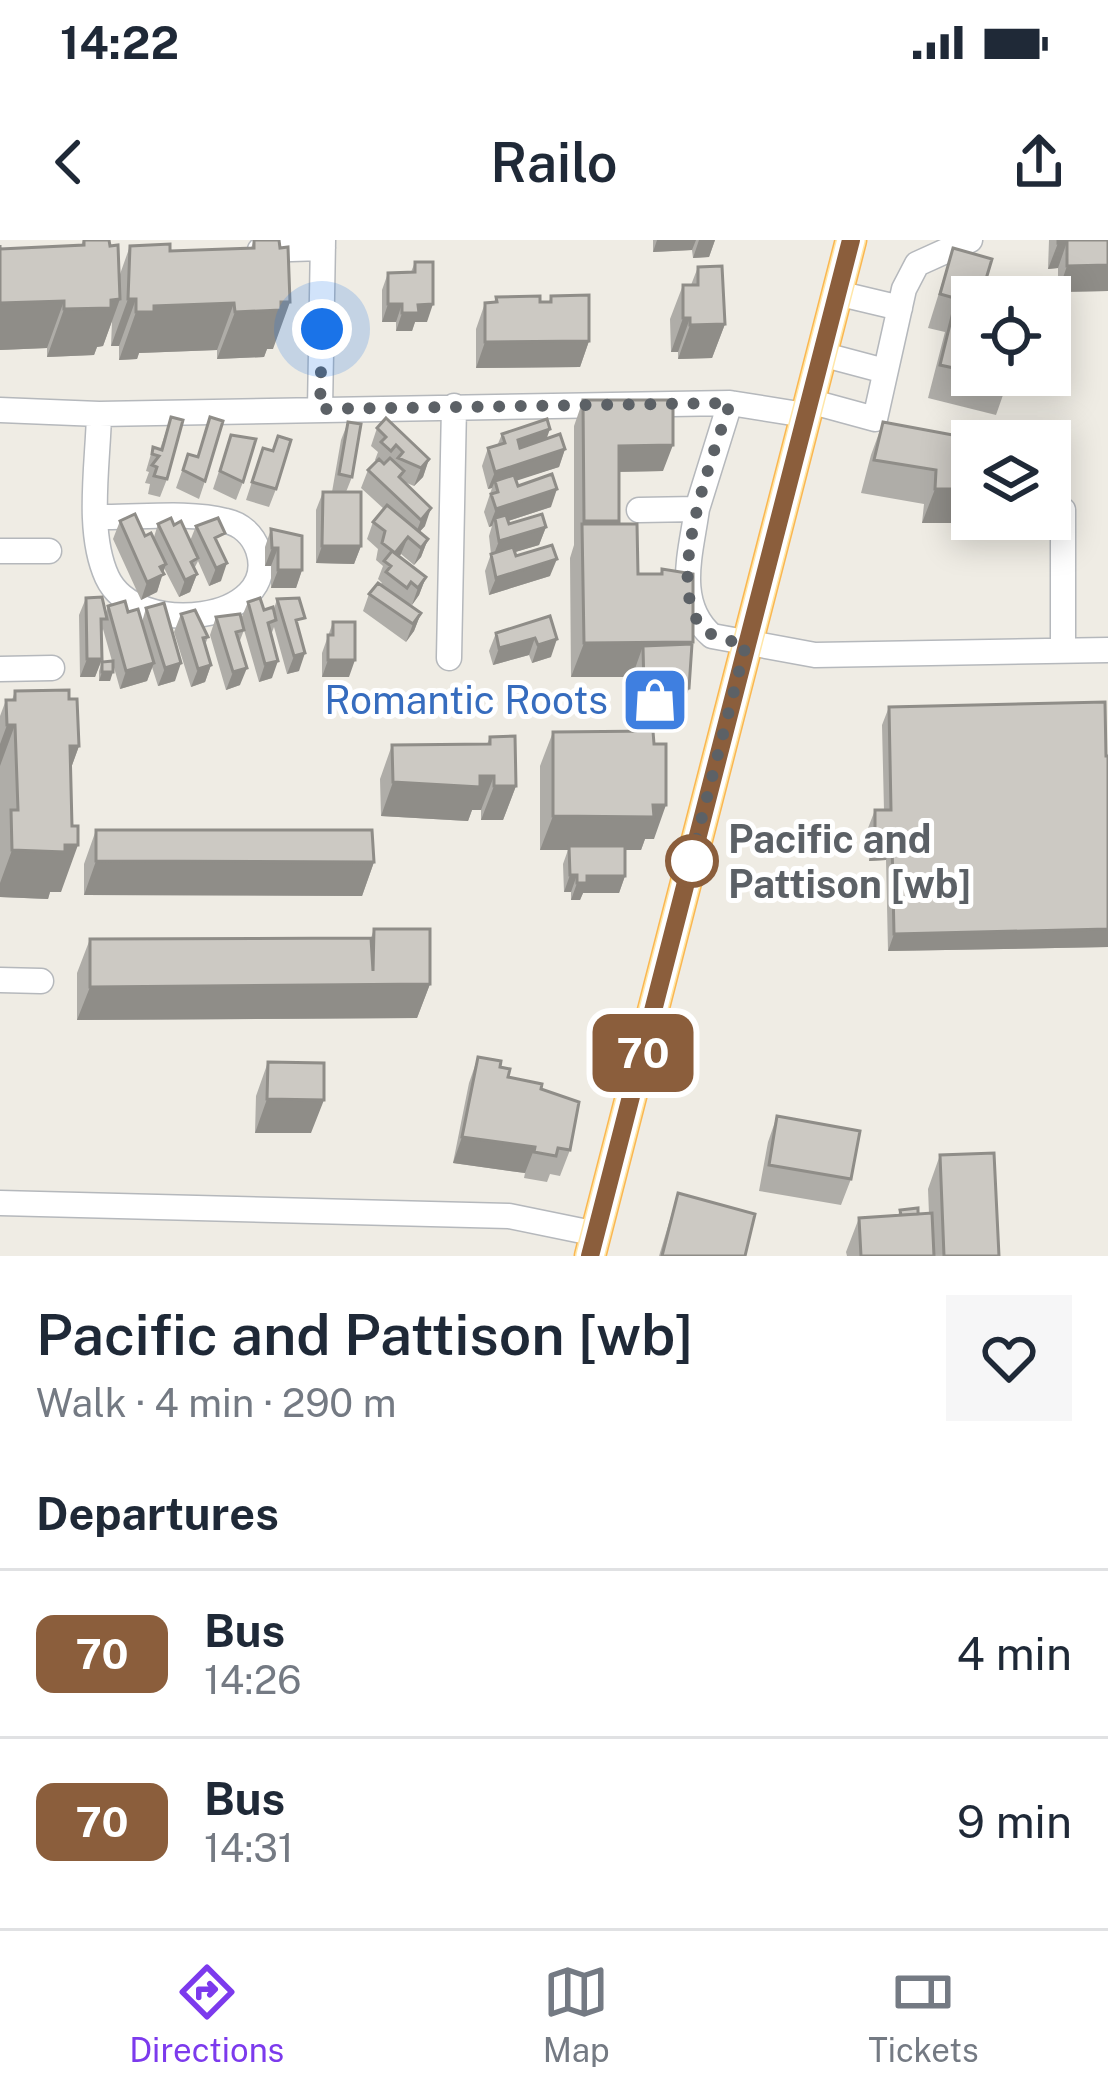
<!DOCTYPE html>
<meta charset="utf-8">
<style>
:root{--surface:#fff;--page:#f6f6f7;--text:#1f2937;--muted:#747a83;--line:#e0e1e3;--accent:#7c3aed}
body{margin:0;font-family:"Public Sans",sans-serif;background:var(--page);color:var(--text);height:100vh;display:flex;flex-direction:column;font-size:45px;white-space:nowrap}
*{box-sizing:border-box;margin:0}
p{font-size:39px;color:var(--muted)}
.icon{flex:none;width:66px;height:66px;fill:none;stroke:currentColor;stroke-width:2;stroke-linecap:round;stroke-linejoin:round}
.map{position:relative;height:1016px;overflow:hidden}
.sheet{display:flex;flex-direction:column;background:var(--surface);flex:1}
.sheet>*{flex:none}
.badge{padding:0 24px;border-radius:18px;font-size:42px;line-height:78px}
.tools{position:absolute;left:951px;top:36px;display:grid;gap:24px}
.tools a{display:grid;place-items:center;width:120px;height:120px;border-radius:0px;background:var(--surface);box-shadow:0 6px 30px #0003;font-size:60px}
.you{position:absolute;width:60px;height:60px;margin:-30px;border:9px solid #fff;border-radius:50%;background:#1a73e8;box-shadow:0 0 0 18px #1a73e833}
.map>.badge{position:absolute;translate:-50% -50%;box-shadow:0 0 0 6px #fff}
h2{padding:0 36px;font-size:45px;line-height:108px}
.round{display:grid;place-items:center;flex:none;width:126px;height:126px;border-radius:0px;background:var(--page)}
.headline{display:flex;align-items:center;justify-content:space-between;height:204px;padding:0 36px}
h1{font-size:57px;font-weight:600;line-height:90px}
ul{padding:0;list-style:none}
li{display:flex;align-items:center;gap:36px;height:168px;padding:0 36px;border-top:3px solid var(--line)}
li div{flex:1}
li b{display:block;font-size:45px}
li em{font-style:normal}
li .badge{min-width:132px;font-weight:700;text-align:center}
.status{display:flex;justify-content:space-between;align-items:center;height:84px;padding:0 60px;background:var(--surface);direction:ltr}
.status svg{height:33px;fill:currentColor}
header{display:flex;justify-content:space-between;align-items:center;height:156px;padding:0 36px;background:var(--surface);font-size:54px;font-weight:600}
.tab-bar{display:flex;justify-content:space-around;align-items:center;height:168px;border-top:3px solid var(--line);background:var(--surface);font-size:33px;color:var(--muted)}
.tab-bar a{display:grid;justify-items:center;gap:6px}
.tab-bar .current{color:var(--accent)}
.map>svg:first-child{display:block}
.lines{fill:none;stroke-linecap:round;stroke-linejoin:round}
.minor-casing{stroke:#b5b8bc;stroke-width:27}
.major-casing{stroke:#fab752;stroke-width:33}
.minor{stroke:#fff;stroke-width:24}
.major{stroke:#ffe7a9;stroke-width:30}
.wall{fill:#afada8}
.shaded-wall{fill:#8f8d88}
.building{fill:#ccc9c3;stroke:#8f8d88;stroke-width:3}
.line-casing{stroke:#fff;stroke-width:27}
.line{stroke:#8b5e3c;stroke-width:18}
.walk{stroke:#5c6166;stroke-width:12;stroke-dasharray:0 21.6}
.stop-dot{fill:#fff;stroke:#8b5e3c;stroke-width:6}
.labels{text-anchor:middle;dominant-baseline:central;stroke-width:10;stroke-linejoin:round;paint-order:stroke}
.shop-label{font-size:39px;fill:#366cbe;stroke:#fff;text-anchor:end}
.stop-label{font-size:39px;font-weight:bold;fill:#5c6166;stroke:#fff;text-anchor:start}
</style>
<div class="status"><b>14:22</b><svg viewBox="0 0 49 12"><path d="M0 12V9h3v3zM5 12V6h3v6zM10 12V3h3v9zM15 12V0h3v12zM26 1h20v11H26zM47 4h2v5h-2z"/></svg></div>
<header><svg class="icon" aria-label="back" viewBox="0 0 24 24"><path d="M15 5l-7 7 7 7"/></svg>Railo<svg class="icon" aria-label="share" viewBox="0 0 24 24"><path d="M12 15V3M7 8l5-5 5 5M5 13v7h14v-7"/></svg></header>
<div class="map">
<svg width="1108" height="1016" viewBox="0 0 1108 1016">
<rect width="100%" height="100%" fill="#efece4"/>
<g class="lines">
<defs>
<path id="minor" d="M260 10 323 8
M837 53 900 68
M821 114 885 131
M809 161 875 179 904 49 917 24 970 0
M320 169 323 0
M0 170 99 174 730 163 805 175
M697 269C691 313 674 363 712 396L815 415 1108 410
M639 270 697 269 730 163
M98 277C138 278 187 271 226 281 241 284 253 295 258 310 282 382 136 400 107 337 86 291 98 224 99 174
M0 311H49
M1063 410V270
M449 418 454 166
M0 429 52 428
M0 740 41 741
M0 963 509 976 597 994"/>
<path id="major" d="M590 1016 851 0"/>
</defs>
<use href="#minor" class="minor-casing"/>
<use href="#major" class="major-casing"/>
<use href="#minor" class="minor"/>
<use href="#major" class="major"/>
</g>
<path class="wall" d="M83 0H109L119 37 130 6 170 11 251 8 254 0 273 109H267L264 117 217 119V110L139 113 137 119 119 120V106H111L112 81 103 106 97 107 94 115 47 117V108L0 110V5V9L81 6Z
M653 0H715L709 17 693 18 692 10 653 12Z
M1049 0H1108V51L1058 52V28L1048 29Z
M953 8 972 57V135H1010L996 175 928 158 945 92 928 88Z
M415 22 427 82H415L412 91H396V82H382V50L388 33 411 32Z
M698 27 725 84 712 118 678 119V112H671L670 79 683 45H691Z
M551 56 589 101 580 127 476 128V89L485 63 494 62 496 57 549 62Z
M583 160 663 231 619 232V284L638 334H660L662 329 692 406 689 448 677 482 632 483V437H571L570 318 574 305V186Z
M171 177 167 239 160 257 148 254 150 244 145 243 149 232 146 231 153 207 160 209Z
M210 177 205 241 199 259 176 248 188 214 197 217Z
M348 182 352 237 346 252 361 306 354 324 316 323V270L323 252H332L341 200Z
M883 182 985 201 961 283H922L924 264 861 253 871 215Z
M377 188 429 219 423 237 414 246 402 241 425 286 419 292 428 299 421 317 414 325 401 314 399 317 426 337 419 355 412 365 404 361 421 373 414 391 406 402 363 371 369 354 382 343 378 339 383 326 376 320 378 309 367 299 373 282 384 269 361 248 368 230 376 221 375 220 378 212 371 206Z
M502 194 546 199 565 209 559 227 516 240 518 246 551 267 508 281 509 284 546 287 539 305 515 312 516 316 550 336 489 355 485 331 491 314 489 296 492 286 489 287 484 272 492 248 488 249 482 226 488 208 497 206Z
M231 195 243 242 236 260 213 249Z
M278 196 276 249 269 267 246 260 263 208 272 211Z
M120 281 145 296 154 297 158 284 174 285 190 301 196 286 220 308 221 341 209 346 198 321 194 329 197 334 190 352 179 357 164 328 157 352 141 360 113 299Z
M271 289 302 330 296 348H271V326H265V307Z
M86 358 106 373 108 366 128 372 142 382 146 368 175 441 158 446 152 427 147 441 120 449 113 424 110 441H99V431L102 422 112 421 103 389 101 394 102 419 95 437H80L79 375Z
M277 359 300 392 299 431 287 434 274 387 271 395 272 438 259 442 244 390 239 403 240 445 226 450 210 395 216 377 241 379 248 362 264 370 274 369Z
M181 374 208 397 205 405 211 425 205 442 191 447 174 392Z
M550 376 551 417 532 423 529 415 493 425 489 411 496 393Z
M333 382 349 437H322V413Z
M15 451 69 459 79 506 71 528 61 652H50L48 659 0 657V476L6 460H12Z
M889 467 1108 516V707L888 711 886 620 869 621 868 588 875 570H884L882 485Z
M553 492 654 599H645L641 610H625V636L619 653H583L580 660H571V652H564L563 624 568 610H540V526Z
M490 497 516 546 503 580H481V570H472L468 581 381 576 380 539 392 505 487 504Z
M96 590 374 622 362 656 84 655V624Z
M374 689 430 744 417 778 77 780V733L90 699 371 698Z
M478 817 508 837 541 849 570 910 560 936 550 934 547 942 524 938 525 933 453 923 469 843Z
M268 822 311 893H255L256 856Z
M777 876 851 939 841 965 759 951 768 902Z
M940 915 999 1016H847L846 1012 859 978 898 975 900 970 918 974H929L928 949Z
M678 953 745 1016H659Z"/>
<path class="shaded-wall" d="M657 0H696L692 10 653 12Z
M699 0H715L709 17 693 18Z
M1067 2 1058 28 1048 29 1058 3Z
M1108 25V51L1058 52 1067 26Z
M120 59 103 106 97 107 94 115 47 117 64 69Z
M128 59H136L119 106H111Z
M64 61 47 108 0 110V63Z
M281 62H290L273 109H267L264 117 217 119 235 72Z
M234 63 217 110 139 113 137 119 119 120 136 72 154 66Z
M388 64H402L396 82H382Z
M433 64 427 82H415L412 91H396L402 73 418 65Z
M683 78H690L678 112H671Z
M725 84 712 118 678 119 690 85Z
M589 101 580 127 476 128 485 102Z
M550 189 544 206 511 218 518 200Z
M673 205 663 231 610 232 619 206Z
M565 209 559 227 497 247 495 241 492 248 488 249 495 232Z
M429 219 423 237 414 246 421 228Z
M557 249 551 267 496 285 495 278 492 286 489 287 496 269Z
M935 249H972L961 283H922Z
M431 268 425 286 414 298 421 280Z
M546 287 539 305 492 319 499 301Z
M408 297 401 314 390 328 395 313Z
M428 299 421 317 414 325 421 308Z
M322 306H361L354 324 316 323Z
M272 308H278L271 326H265Z
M557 319 550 336 489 355 496 338Z
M227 323 221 341 209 346 216 328Z
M166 324 157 352 141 360 147 342 160 327Z
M278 330H302L296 348H271Z
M197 334 190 352 179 357 185 340Z
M426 337 419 355 412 365 418 348Z
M421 373 414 391 406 402 413 384Z
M535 398 529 415 493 425 499 408Z
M557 399 551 417 532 423 538 405Z
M693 402 681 436 643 406 632 437H571L584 403Z
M305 413 299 431 287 434 294 416Z
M87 419H102L95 437H80Z
M328 420H355L349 437H322Z
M278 421 272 438 259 442 265 424Z
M154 423 147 441 120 449 126 431Z
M181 423 175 441 158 446 165 428Z
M211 425 205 442 191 447 198 429Z
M247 428 240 445 226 450 233 432Z
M102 432H113L110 441H99Z
M689 448 677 482 632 483 644 449Z
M7 485H15L0 526V504Z
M70 506H79L62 553Z
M480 536H494L481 570H472L468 581 381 576 393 542Z
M494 546H516L503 580H481Z
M653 565H666L654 599H645L641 610H569V606L568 610H540L553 576Z
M875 603H892L886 620 869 621Z
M65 605H78L61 652H50L48 659 0 657V643L12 610Z
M96 621 374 622 362 656 84 655Z
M570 635H577L571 652H564Z
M587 636H625L619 653H583L580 660H571L577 643Z
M1108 689V707L888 711 894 694Z
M430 744 417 778 77 780 90 747Z
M267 859 324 860 311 893H255Z
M462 897 535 907 525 933 453 923Z"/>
<path class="building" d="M84 0H109L110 6 118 5 120 59 111 60V68L64 69V61L0 63V5V9L84 5Z
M254 0H279L280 8 288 7 290 62H281V70L235 72 234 63 154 66V72H136V59H128L130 6 170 4V11L254 8Z
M1058 0H1108V25L1067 26V2L1058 3Z
M953 8 992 19 986 39 1006 44 1002 57H972V63L940 54Z
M415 22H433V64L418 65 419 73H402V64H388V33L415 32Z
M722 26 725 84 690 85V78H683V45H698V27Z
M589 55V101L485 102V63L497 62 496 57 540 56V62H551V56Z
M954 68 972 72V132L940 125Z
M982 135H1010L1009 141Z
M583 160H673V205L619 206V281H584Z
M171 177 183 180 167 239 154 236 157 227 152 225 159 216 152 214 153 207 162 210Z
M210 177 223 181 205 241 183 230 188 214 198 217Z
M386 178 429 219 421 228 398 218 403 212 396 205 391 211 381 202 386 197 377 188Z
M547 179 550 189 518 200 520 208 560 194 565 209 495 232 488 208 505 203 502 194Z
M348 182 361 184 352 237 339 234Z
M883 182 985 201H972V249H935L936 230 874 220Z
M231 195 256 199 243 242 220 231Z
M278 196 291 200 276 249 252 242 263 208 273 211Z
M390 218 404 231 399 237 431 268 421 280 368 230 379 219 384 224Z
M552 234 557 249 496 269 491 254 498 252 495 241 514 235 518 246Z
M323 252H361V306H322Z
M387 265 428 299 421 308 408 297 395 313 382 303 385 291 373 282Z
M135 274 145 296 151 293 166 324 160 327 164 334 147 342 120 281Z
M542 274 546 287 499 301 495 278 506 275 509 284Z
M171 278 174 285 181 281 198 318 191 322 197 334 185 340 158 284Z
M218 278 225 293 215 298 227 323 216 328 196 286Z
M582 284H637L638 334H662V329L693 334V402L584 403Z
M271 289 302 296V330H278V308H272Z
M552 305 557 319 496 338 491 314 513 307 516 316Z
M392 311 426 337 418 348 411 342 407 348 386 332 391 326 384 321Z
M378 343 421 373 413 384 369 354Z
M102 357 107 379H101L102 419H87L86 358Z
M260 358 264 370 273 367 276 380 268 383 278 421 265 424 248 362Z
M299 358 305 378 296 380 305 413 294 416 277 359Z
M125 361 128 372 138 369 154 423 126 431 108 366Z
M164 363 181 423 165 428 146 368Z
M195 370 208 397 203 398 211 425 198 429 181 374Z
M240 374 244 390 236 392 247 428 233 432 216 377Z
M550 376 557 399 538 405 535 398 499 408 496 393Z
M333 382H355V420H328V395H333Z
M692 404 689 448 644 449 643 406Z
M113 421V432H102V422Z
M69 450V459H77L79 506H70L72 586H78V605H65V612L12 610 11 570H18L15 485H7L6 460H15V451Z
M1105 462 1106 516H1108V689L894 694 892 603H875V570H891L889 467Z
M653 491 654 504H666V565H653L654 577 553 576V492Z
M515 496 516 546H494V536H480V547L393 542 392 505 490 504V497Z
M96 590H372L374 622 96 621Z
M569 606H625V636H587V643H577V635H570Z
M374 689H430V744L90 747V699L371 698 373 731Z
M478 817 501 821 500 827 510 829 508 837 542 844 541 849 579 862 570 910 558 908 556 916 534 912 535 907 462 897Z
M268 822 324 823V860L267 859Z
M777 876 860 891 851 939 769 925Z
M994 913 999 1016H944L940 915Z
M678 953 755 974 745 1016H662Z
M918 968V974L901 975 900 970Z
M932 973 934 1016H861L859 978Z"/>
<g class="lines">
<defs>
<path id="line" d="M590 1016 851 0"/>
</defs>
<use href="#line" class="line-casing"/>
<use href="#line" class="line"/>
<path class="walk" d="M322 89 320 169 730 163C714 213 662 345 703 388 714 399 731 401 746 404L688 632 692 621"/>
</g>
<defs>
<symbol id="shop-square" viewBox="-11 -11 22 22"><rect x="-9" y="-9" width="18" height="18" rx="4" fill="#3f7fe0" stroke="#fff"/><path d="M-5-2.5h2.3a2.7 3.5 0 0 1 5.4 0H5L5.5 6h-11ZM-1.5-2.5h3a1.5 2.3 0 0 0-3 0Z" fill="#fff"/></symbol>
</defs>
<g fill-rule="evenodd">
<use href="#shop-square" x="617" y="422" width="76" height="76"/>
</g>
<circle class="stop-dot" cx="692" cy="621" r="24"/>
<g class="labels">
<g class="shop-label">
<text x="608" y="460">Romantic Roots</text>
</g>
<g class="stop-label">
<text x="728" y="599">Pacific and<tspan x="728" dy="45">Pattison [wb]</tspan></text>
</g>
</g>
</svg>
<div class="tools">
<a><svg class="icon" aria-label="locate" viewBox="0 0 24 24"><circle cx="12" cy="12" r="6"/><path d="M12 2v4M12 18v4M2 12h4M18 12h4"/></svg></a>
<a><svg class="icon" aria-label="layers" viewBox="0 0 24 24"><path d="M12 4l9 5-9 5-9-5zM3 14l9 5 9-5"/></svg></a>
</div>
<div class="you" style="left:322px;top:89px"></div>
<b class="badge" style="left:643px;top:813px;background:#8b5e3c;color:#fff">70</b>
</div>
<section class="sheet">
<div class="headline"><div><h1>Pacific and Pattison [wb]</h1><p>Walk · 4 min · 290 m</p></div><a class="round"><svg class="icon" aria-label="heart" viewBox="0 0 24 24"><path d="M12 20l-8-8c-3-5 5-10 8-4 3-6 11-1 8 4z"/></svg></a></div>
<h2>Departures</h2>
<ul>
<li><span class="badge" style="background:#8b5e3c;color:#fff">70</span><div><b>Bus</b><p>14:26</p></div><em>4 min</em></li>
<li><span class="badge" style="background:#8b5e3c;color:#fff">70</span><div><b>Bus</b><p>14:31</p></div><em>9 min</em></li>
</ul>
</section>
<nav class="tab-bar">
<a class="current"><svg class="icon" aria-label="directions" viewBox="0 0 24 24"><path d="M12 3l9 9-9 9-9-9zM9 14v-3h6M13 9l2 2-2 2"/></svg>Directions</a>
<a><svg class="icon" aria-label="map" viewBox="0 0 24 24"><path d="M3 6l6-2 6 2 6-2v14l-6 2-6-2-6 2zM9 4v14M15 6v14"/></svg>Map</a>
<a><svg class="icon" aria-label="tickets" viewBox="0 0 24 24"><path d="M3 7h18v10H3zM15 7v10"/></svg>Tickets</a>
</nav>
